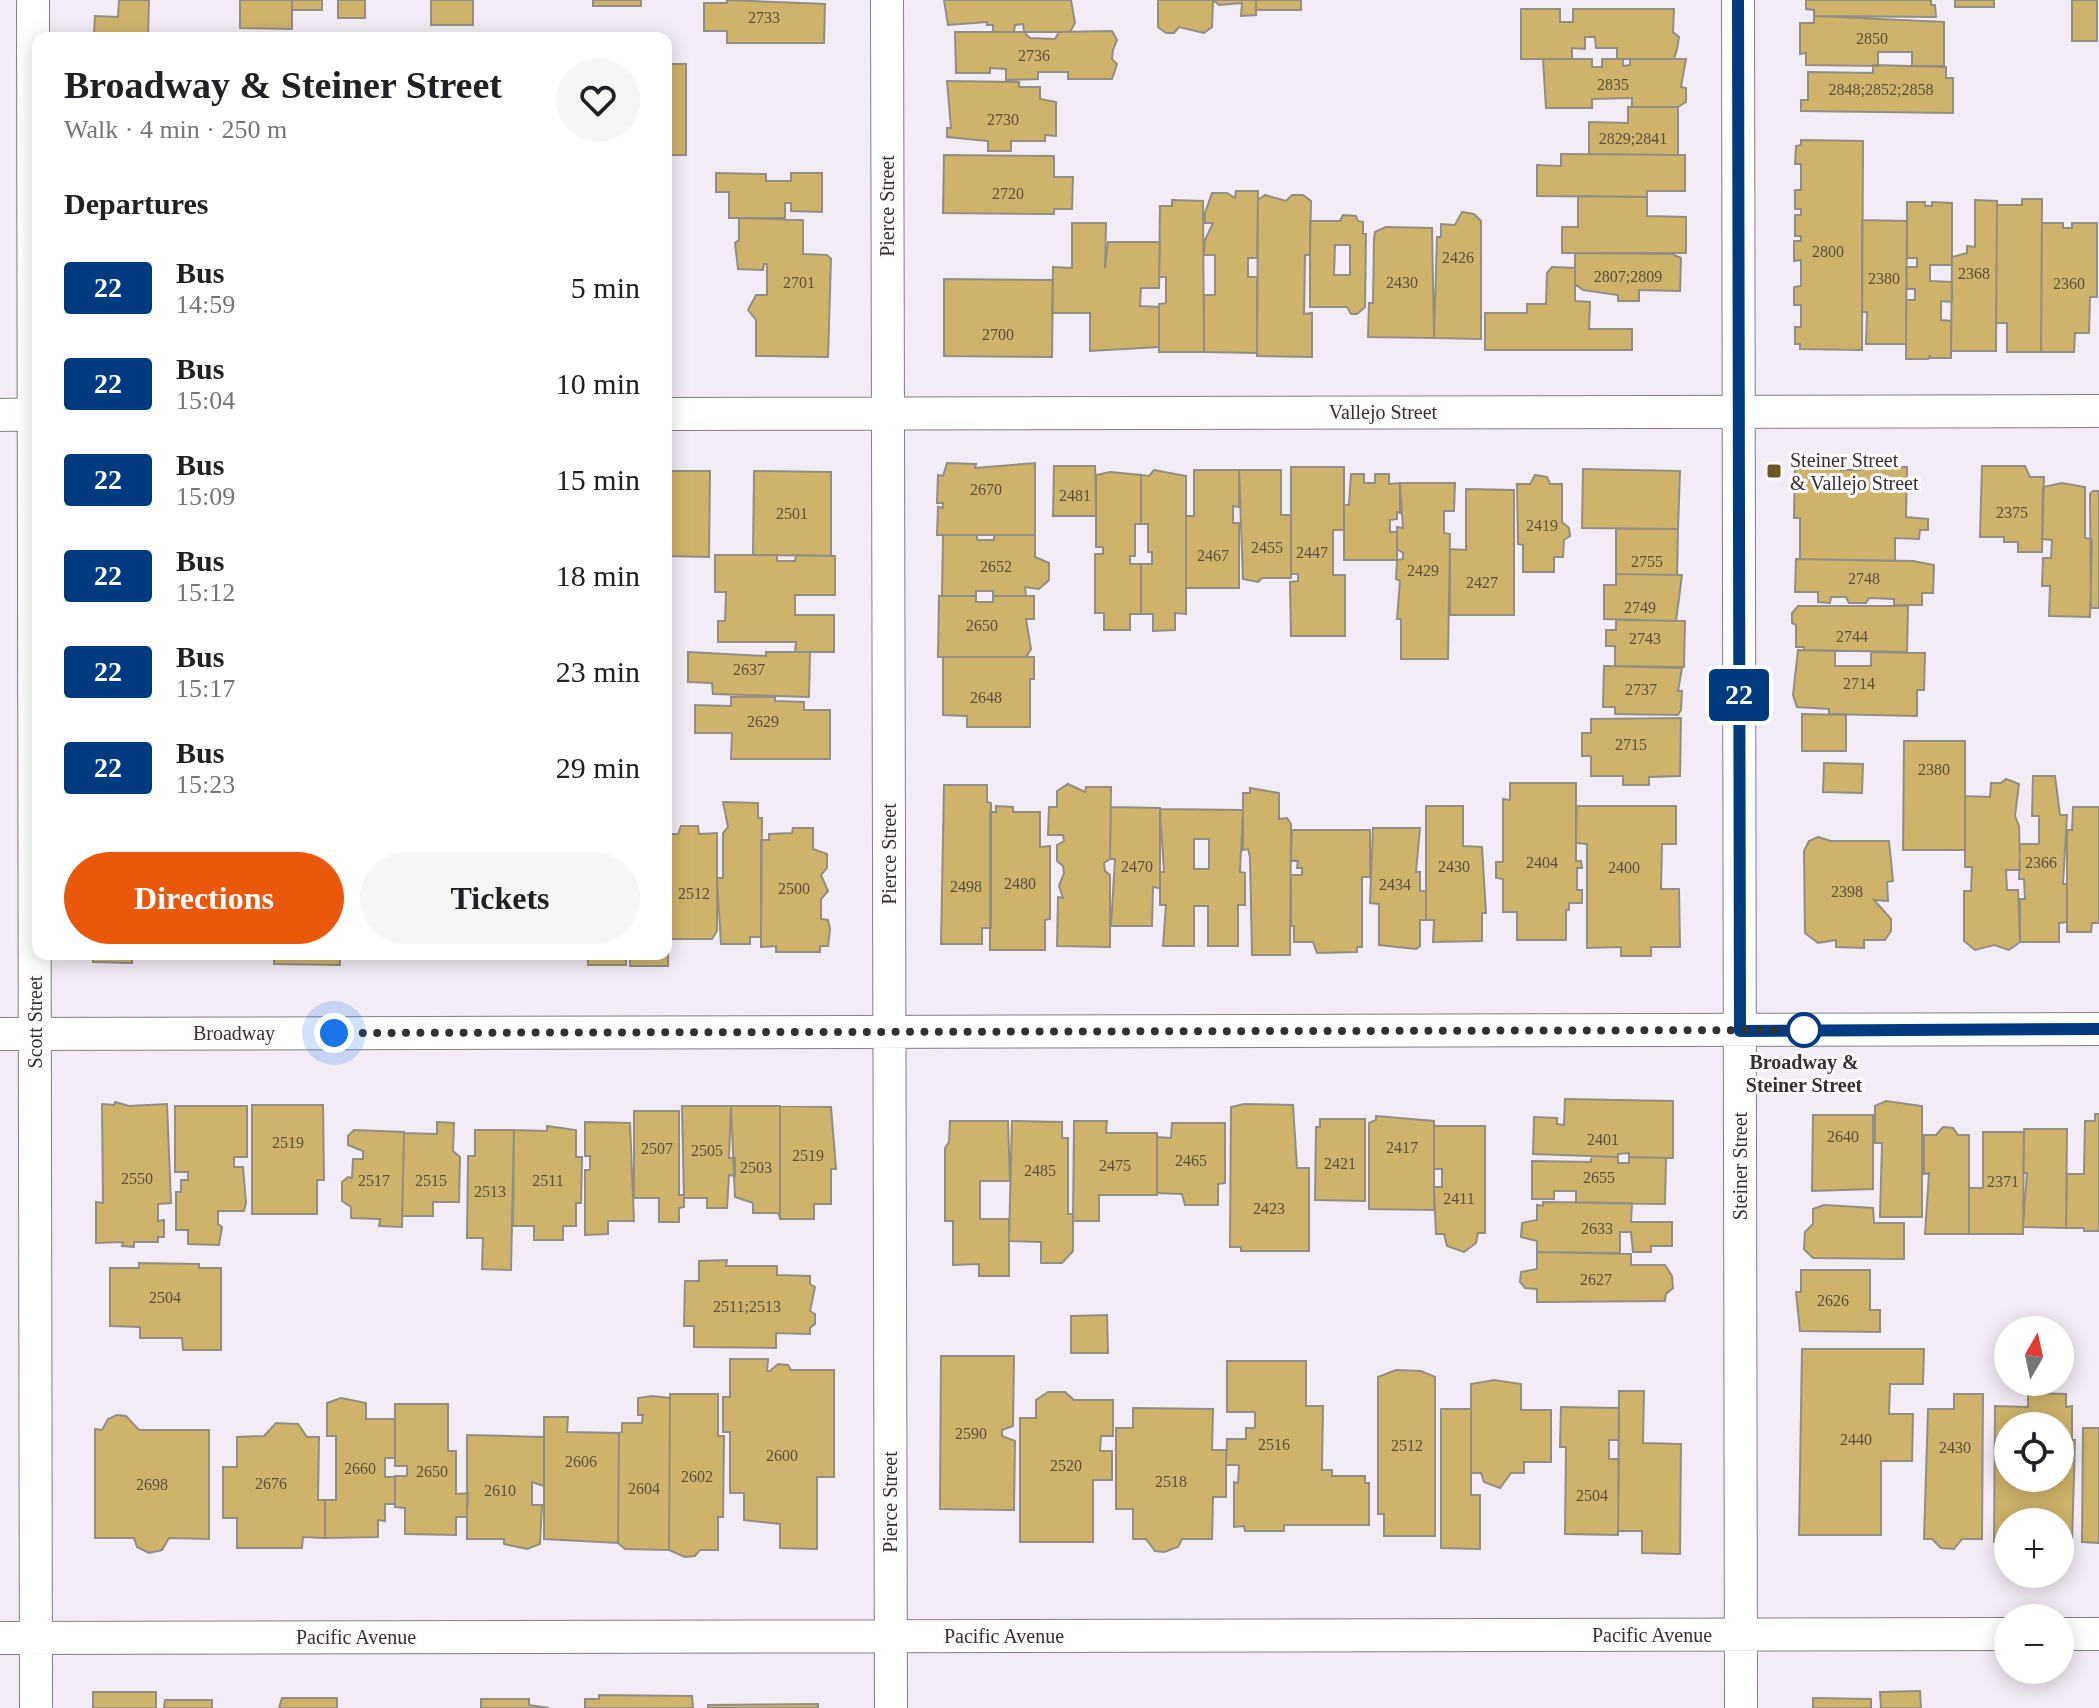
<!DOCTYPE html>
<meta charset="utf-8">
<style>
:root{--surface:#fff;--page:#f6f6f6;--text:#202124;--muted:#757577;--accent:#ea580c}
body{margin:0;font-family:"Times New Roman",serif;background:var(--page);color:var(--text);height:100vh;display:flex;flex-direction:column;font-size:30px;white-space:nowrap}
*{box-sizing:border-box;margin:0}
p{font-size:26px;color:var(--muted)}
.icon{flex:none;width:44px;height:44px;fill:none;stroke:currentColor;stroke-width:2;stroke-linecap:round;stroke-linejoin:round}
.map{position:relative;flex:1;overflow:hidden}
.drawer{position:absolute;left:32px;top:32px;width:640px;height:928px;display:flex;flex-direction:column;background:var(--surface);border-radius:16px;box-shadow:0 4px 20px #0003}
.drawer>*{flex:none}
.badge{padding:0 16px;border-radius:6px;font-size:28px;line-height:52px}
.needle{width:52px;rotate:9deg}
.controls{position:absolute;left:1994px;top:1316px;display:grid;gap:16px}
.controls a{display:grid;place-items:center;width:80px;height:80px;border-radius:50%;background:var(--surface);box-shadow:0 4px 20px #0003;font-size:40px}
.you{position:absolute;width:40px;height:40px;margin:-20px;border:6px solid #fff;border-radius:50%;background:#1a73e8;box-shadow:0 0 0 12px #1a73e833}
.map>.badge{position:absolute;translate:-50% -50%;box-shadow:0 0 0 4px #fff}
h2{padding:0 32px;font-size:30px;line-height:72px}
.round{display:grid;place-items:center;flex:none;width:84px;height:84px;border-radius:42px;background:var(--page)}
.overview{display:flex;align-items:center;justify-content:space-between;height:136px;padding:0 32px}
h1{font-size:38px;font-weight:600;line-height:60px}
.button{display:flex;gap:16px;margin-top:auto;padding:16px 32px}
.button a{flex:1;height:92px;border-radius:48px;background:var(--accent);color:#fff;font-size:32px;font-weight:600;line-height:92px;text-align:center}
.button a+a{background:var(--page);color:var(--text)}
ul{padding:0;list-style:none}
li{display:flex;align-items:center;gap:24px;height:96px;padding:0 32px}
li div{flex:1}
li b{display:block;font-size:30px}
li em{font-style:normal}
li .badge{min-width:88px;font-weight:700;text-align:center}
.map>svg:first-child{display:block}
.building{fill:#cfb36a;stroke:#928e83;stroke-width:2;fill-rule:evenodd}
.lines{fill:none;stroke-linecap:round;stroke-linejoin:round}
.street-casing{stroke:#847d86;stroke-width:34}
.street{stroke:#fff;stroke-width:32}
.line-casing{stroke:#fff;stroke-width:18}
.line{stroke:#003b80;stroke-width:12}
.walk{stroke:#333034;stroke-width:8;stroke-dasharray:0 14.4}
.poi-dot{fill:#6b5826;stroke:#fefafe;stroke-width:3}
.stop-dot{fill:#fff;stroke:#003b80;stroke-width:4}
.labels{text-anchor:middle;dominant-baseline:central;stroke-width:6;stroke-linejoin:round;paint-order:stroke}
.number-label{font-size:16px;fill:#5a5142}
.street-label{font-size:20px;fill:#333034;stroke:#fefafe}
.poi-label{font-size:20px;fill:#333034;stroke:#fefafe;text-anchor:start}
.stop-label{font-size:20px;font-weight:bold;fill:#333034;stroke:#fefafe}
</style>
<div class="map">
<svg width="2099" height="1708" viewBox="0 0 2099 1708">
<rect width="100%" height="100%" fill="#f3ebf5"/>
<path class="building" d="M119 0H149L148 38H89L94 33 95 16 118 17Z
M240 0H292V29L240 28Z
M292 0H322V10H292Z
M338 0H365V18H338Z
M431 0H473V25H431Z
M593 0H641V6H593Z
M727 0 825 4 824 43H727V31H704V3H727Z
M944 0H1071L1075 23 1070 32H1024L1023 24 1015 25 1014 32H993V25H987V22L948 25Z
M1158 0H1213L1212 27 1204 33 1179 27 1174 33H1166L1158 27Z
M1213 0H1256V15L1241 16 1242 3 1219 5Z
M1256 0H1301V10H1256Z
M1806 0H1931V5H1935L1936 17 1814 16V10L1806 9Z
M1955 0H1994V7H1955Z
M2072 0H2097V41H2072Z
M1521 9H1560V22H1573V9H1674L1673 32 1679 37 1677 49 1674 59H1617V48H1596L1595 37H1585V49L1572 48V59H1521Z
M1814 16 1944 22V66H1912V52H1878V66L1806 65V53L1800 54V23H1814Z
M1112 31 1117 40 1113 50 1112 59 1117 64 1112 79H1068V72H1038V79L1006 80V69L990 68V73H956L955 32H1024L1030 38 1055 39 1059 32Z
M1543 59H1592V67H1602V59H1623V66L1630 65V59H1686L1681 87 1686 88V102L1678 107H1632V98L1592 99V108H1546Z
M666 64H686V155H666Z
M1873 65 1946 67V78H1953V113L1801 111V100H1808V72L1873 73Z
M947 81 1019 82V87H1040V99L1056 102V136L1045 135V141H1011V151H988V141L947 137V128H951Z
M1628 107H1678V155L1589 154V122L1628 123Z
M1801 140 1863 141 1862 350 1800 349V344H1795V327H1801V305H1794V287L1801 286V260L1794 261V241H1801V236H1795V215H1801V209H1795V190H1801V164H1795L1796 146 1801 145Z
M1561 154 1685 155V191H1647V197L1537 196V165L1561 166Z
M944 155 1054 156V177H1073L1072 209H1054V214L943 213Z
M716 173 766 174V181H791V173H822V212L791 211V203H785V218H729V192H716Z
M1236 191H1258L1257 258H1248V277H1257V353L1204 352V295H1215V255H1204L1205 240 1213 223H1205V213L1212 193H1227L1235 198Z
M1265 195 1286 201 1292 195H1303L1311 201 1310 255H1305L1304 314 1312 313V357L1257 356 1258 200Z
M1578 196 1647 197V216L1686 217V253H1562V227H1578Z
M2022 199H2042L2041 352H2007V323H1996L1997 205H2022Z
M1172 200 1203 201 1204 352H1159V304L1166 303V277H1159L1160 206H1172Z
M1975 200 1997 201 1996 351H1951L1952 257 1967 253V246L1975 247Z
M1907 202H1925V206H1932V202L1952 203V265H1930V281L1952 282V302L1941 301V320L1951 321V358H1930V355L1928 359H1906V300H1915V289H1907L1906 267H1917V258H1907Z
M1462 212 1474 214 1481 221V339L1434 338 1437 237H1441V224L1455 225Z
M1343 215 1356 216 1358 221 1363 222V234H1366L1365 307 1357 314H1351L1347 307H1310V221H1340ZM1335 245H1350V275H1334Z
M739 218 803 220V254L827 255 831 259 828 357 756 356V320L748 310 756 295H767V264H764L763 270 738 269 735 243 739 240Z
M1862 220 1907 221 1906 344H1866L1867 312H1862Z
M1072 223H1106L1105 268 1108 242H1160L1159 288H1141L1140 306 1159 307V347L1090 351V313H1052L1053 267 1072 268Z
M2042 223H2063V228H2072V223H2097V297H2090L2089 333H2075L2074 352H2041Z
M1386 227 1432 228 1434 338 1368 337 1369 303H1373L1374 240 1375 232Z
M1575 253 1672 254 1681 258 1680 291 1639 290V301H1618V295L1583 290 1575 284Z
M1552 267 1575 268V301L1590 302 1589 329H1632V350H1485V313H1527V304H1546L1547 273Z
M944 279 1053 280 1052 357 944 356Z
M947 463 976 464 975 468 1035 463V535H937L938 507 943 508V503H937L938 475 943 476Z
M1795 465 1841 466V470H1860V466L1907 467 1906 517 1928 519V530H1920L1919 539 1895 538V561L1800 559V518H1794Z
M1054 466H1095L1096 516H1053Z
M1982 466H2025L2030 477H2044L2042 552H2018V542H2004V537H1980Z
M1291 467H1344V530H1333V575H1345V636H1291L1290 582 1298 581V574H1291Z
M1583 469 1680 471 1678 529 1582 528Z
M1154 470 1186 476V614L1175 613V630L1153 631V614H1141V564H1152V552H1148V524H1141V475L1149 476Z
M1194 470H1239V507L1233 506V523H1239V588H1186V516H1194Z
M1239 470H1281V515H1291V578H1262L1258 582 1243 579Z
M666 471H710L709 557 666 556Z
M754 471 831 472V556L753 555Z
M1110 472 1141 475V524H1135V556H1130V564H1141V614H1130V630H1104V613H1095V554H1103V547H1096V475Z
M1351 474H1364V483H1375V474H1389V484L1400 483V513L1397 512V519L1390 520V532H1397V560H1344V504L1349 505Z
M1535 475 1547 477 1550 484H1562V522L1569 528 1570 536 1564 540 1563 557H1554V572H1523V545L1518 544 1517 484H1530Z
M1400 483H1455L1454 511H1444V533L1450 534 1448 659H1401V619H1397L1400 581 1396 579 1397 560 1403 559V553L1397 549V527L1403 528Z
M2062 483 2085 487V538L2092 539 2090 617 2049 616 2050 586H2042L2043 558H2051L2052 540 2042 539 2043 487Z
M1466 489 1514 490V615H1450V549L1466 550Z
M2093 491H2099V608H2091L2090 494Z
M1616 529H1678L1677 575 1616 574Z
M943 535H977V540H994V535H1035V557L1049 563V580L1039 589 1025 587 1026 596H993V591H976V596H942Z
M715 555H777V561H795L796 555 835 556V595H795V615H834V652H795L796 642H718V621H725L726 592H715Z
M1796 559 1913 561 1934 565 1933 593H1922V605H1894V599L1869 598 1866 603H1849L1846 597H1831L1830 603 1818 602V592H1795Z
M1616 574 1682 575 1676 621 1604 619V585H1616Z
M939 596H976V602H993V596H1034V619H1026L1031 649 1026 657H938Z
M1798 606H1908L1907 652 1804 650V647H1796V625L1792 623V613Z
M1616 620 1685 621 1684 667 1615 666V646H1606V630H1616Z
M1798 650 1835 651V666H1871V652L1925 653 1924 690H1917V716L1829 714V709L1797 707 1793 695Z
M688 652 766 656V652H810L809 697 713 694 712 683 688 682Z
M943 657H1034V679H1030V727H967V716L943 715Z
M1604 666 1682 668 1678 691H1682L1681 710 1678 715 1615 714V707H1603Z
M731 697H775V701L804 702V710H830V759H731L732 733H695V705L731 706Z
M1802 714 1846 715V751H1802Z
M1681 718 1680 776 1649 777V785H1623V776H1591V756H1582V733H1591V719Z
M1904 741H1965V850H1903Z
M1824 763 1863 764 1862 793 1823 792Z
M2033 776H2055L2060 815H2067L2063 884H2067V922L2059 923V942H2020V899H2025L2024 879H2019L2020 844H2039V816H2032Z
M2006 779 2019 784 2015 816 2019 826 2020 870H2006L2007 890H2018L2020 942 2009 950 1994 945 1975 950 1964 941V891H1971L1972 867H1965V796L1990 797 1991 783H2001Z
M1510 783H1576V861H1581L1582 868H1577V890H1582V903H1569V910H1566V940H1517V912H1503V879L1496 878V862H1503V799L1510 800Z
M666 784H671L668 966H630V954H666Z
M1068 784 1085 792 1086 787H1111L1110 859 1104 863 1105 871 1110 875V947L1057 946 1058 897 1063 898 1059 886 1064 873 1063 866 1057 861V845L1064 841 1063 835H1048L1049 807H1057V791Z
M944 785H987V802L991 803V928H982V944H941Z
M1250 788 1279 793V819L1287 818 1291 824 1290 955H1252L1250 857 1248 849 1243 850V793H1250Z
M723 802 758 803V818H762L761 937H750V944H721L717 878H723V833L728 827Z
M996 806 1013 807V812H1040V847L1050 846V919L1045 920V950H990V812H996Z
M1426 806H1463V846L1482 847 1486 913H1482V941L1433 942 1434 920H1426Z
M1577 806H1676V844H1662L1661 889H1679L1680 947H1651V956H1621V947L1587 948V844L1576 843Z
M1111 807 1160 808V888L1153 887 1152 926H1111L1115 859H1110Z
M2073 807H2099V923H2092L2091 932H2067V830H2072Z
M1160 809 1243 810 1240 872 1245 873V905H1238V946H1208V906H1194V946H1163L1166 905H1160V872H1164ZM1194 839H1209V869H1194Z
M681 826H698L699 834 717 833V931L712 939H670V834H678Z
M793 828H813V849L827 854V868L821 875 828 891 821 899V919L828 920 830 929 828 946H820V952H776V946L761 947V840H769V834L792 833Z
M1373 828H1420L1416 872H1420V891H1426V920H1420V946L1416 949 1379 945V904L1370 903Z
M1292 830H1370V877H1362V947H1357V952L1317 953 1313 942H1294V926H1291V875H1302V868H1297L1298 861 1291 860Z
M1818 837 1831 841H1889L1893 881 1887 882 1888 901 1874 900 1891 919V931L1885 940H1864V948L1836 947V940L1818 943 1805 933 1804 851 1809 841Z
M93 954H132V963L93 962Z
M274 954H340V965L274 964Z
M588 954H626V965H588Z
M1565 1099 1673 1101V1158L1629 1157V1153L1618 1154V1157L1533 1154 1534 1117 1557 1118V1124L1564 1125Z
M1886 1101 1922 1106V1217H1880L1882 1143H1875V1106Z
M115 1102 129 1106 167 1104 171 1203 158 1204V1221L164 1220V1237H158V1242H134V1247L122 1246 123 1242 96 1243V1202L103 1203 102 1104 114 1105Z
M1244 1104 1293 1105 1297 1168H1309V1251H1241V1247H1230L1231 1107Z
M252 1105H323L324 1180H317V1214H252Z
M175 1106H247V1157H234V1167H243L246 1203 244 1211H218V1224L222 1227 219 1245 188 1244V1230H176V1192H181V1180H188V1172H175Z
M682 1106H731L729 1158H735V1176L729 1175 727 1208H707V1198H684Z
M731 1106H780V1218L778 1213H753V1203L735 1197Z
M780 1106 831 1107 836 1169H831V1204H814V1219H780Z
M634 1111H679V1195H684V1207L679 1208V1222H659V1198H634Z
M2095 1114H2099V1231H2084V1228H2066L2067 1174H2084L2085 1121H2095Z
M1813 1115H1873V1189L1812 1191Z
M1376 1116 1434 1121V1210L1369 1209V1123L1376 1120Z
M1320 1119H1365V1201L1315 1200 1316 1127H1320Z
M950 1121H1008L1010 1181H980V1219H1009V1276H979V1264L953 1265V1221H945V1148L949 1142Z
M1012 1121 1062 1122V1138H1068V1214H1073V1251L1062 1263H1041V1242L1009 1241Z
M1074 1121H1107L1106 1133H1157V1195H1099V1221H1073Z
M437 1122 454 1123 453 1151 460 1157 459 1202H433V1216H402L404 1133 437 1134Z
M585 1122 630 1123 634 1221H608V1234L585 1235V1170H590V1156H585Z
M1172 1123H1225V1183L1218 1184V1205H1185L1182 1194 1157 1193V1137L1171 1138Z
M547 1126 576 1130V1157H582L581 1203H576V1226H563V1240H534V1226H513L514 1130 547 1131Z
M1434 1126H1485V1233H1478L1476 1243 1464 1252 1447 1246 1444 1234H1436L1434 1187H1442V1169H1434Z
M1943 1127 1953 1128 1958 1135H1969V1234H1925L1929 1173 1924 1174V1135H1936Z
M2024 1129H2067L2066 1228 2023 1227 2027 1173H2023Z
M354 1130 404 1132 402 1227 379 1226 380 1219 351 1218V1207L342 1201V1182L348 1177 352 1178 353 1159H363V1151L348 1145V1136Z
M475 1130H514L511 1270 482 1269 483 1238H467L468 1156H475Z
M1983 1132H2024L2023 1234H1969V1188H1983Z
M1591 1157H1618V1163H1629V1157L1666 1158 1665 1204 1576 1203V1191H1554V1199H1532V1161L1591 1162Z
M1543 1202 1632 1203 1631 1222H1672V1246H1651V1252H1633L1631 1232H1620V1253L1537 1252V1241L1521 1237 1522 1223 1537 1220V1205L1543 1206Z
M1824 1205 1873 1208 1874 1223H1904V1259L1813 1258 1804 1249 1805 1232 1813 1224V1209Z
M1537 1252 1631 1254V1265H1665L1672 1276 1673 1288 1666 1294 1665 1301 1537 1302V1289L1525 1288 1520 1282 1521 1272 1537 1269Z
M727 1260 726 1266H777V1275L810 1276V1284L815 1287 810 1311 815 1314V1324L810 1328V1334L776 1333V1348L694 1347V1326H684L685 1281H699V1261Z
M139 1263 199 1264V1268H221V1350H183L182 1338H140V1327L110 1326V1268H139Z
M1801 1270H1870V1310H1880V1332L1800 1331 1796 1292H1801Z
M1107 1315 1108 1353H1071V1316Z
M1802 1349H1924L1923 1384H1890L1889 1414H1913L1912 1461H1881V1535H1799Z
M941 1356H1014L1013 1426 1002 1430V1436L1015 1441 1014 1510 940 1509Z
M730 1359H768L767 1371H770L778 1364 788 1365 791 1370H834V1477H817V1549L780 1548V1524L744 1520V1493H730V1432H723V1397H730Z
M1227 1361H1306V1406H1323L1322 1470H1332V1476H1365V1483H1369V1525H1284V1531H1245L1244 1526 1234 1527V1482L1238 1483 1239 1465H1226L1227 1439H1246V1428H1255V1412H1227Z
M1396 1370 1421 1371 1435 1377V1536H1384V1514H1378V1377Z
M1494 1380 1521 1384V1410H1551V1462H1524V1473H1511L1500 1488 1484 1482 1481 1473H1471V1384Z
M1619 1391H1644L1643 1443 1681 1444 1680 1554 1642 1553V1531H1618Z
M1048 1392H1065L1074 1400H1113V1436H1101L1100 1451H1112V1480H1093V1542H1020V1418H1036V1400Z
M2028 1393 2066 1394V1407L2072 1406V1440H2075L2072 1543 2060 1542V1522H2008L2006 1574V1542H1994L1995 1406 2028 1407ZM2008 1426H2060V1478H2008Z
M670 1394H718V1436H724L723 1517H718V1550H700L695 1556 685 1557 669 1550Z
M1954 1394H1983L1982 1539H1962L1954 1549 1941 1548 1932 1539H1924L1928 1409H1954Z
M652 1396 670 1398 669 1550 625 1549 618 1543 619 1433 622 1432V1423H642L643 1415H638V1398Z
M341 1398 366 1403V1419H395V1458H385V1477H395V1504H385V1521L378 1520V1537L325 1538V1500H336V1436H327V1403Z
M395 1404H448V1451H456V1494L468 1493 467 1517H456V1535L405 1534V1508L395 1507V1476H407V1466H395Z
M1561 1407 1619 1408V1440H1609V1459H1619L1618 1535 1565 1534 1566 1447H1560Z
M1133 1408 1213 1409 1212 1450H1226V1497H1213L1212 1539H1182L1178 1547 1164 1552 1155 1551 1146 1539H1133V1509H1116V1428H1133Z
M1441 1409H1471V1495H1480V1549L1441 1548Z
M117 1415 126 1416 139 1430H209V1539L169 1538 162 1550 149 1553 137 1547 134 1538H95V1429L102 1430 108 1419Z
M544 1417H568L567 1432 619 1433 618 1543 544 1539Z
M276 1423 298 1424 307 1437H319L318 1500H325V1538L303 1537 302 1548H237V1518H223V1467H237V1437L264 1436Z
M2083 1428H2099V1543L2082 1542Z
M467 1435 544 1437V1486L532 1482V1505H542L540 1544 527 1549 504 1544V1539H467Z
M1920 1691 1921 1708H1881L1880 1692Z
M93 1692H156V1708H93Z
M599 1695 692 1696 693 1708H585V1699H599Z
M282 1698H337V1708H279Z
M1813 1698 1871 1699V1708H1813Z
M481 1699H529V1705L549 1708H481Z
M165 1700H212V1708H164Z
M818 1704V1708H708V1705Z"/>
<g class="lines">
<defs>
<path id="street" d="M33 0 36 1708
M887 0 891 1708
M1738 0 1741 1708
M666 414 2099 411
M0 415 38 414
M0 1034 2099 1029
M2060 1634H2099
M0 1638 2008 1634"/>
</defs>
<use href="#street" class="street-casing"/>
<use href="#street" class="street"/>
</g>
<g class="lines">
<defs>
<path id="line" d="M1738 0 1740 1031 2099 1029"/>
</defs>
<use href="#line" class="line-casing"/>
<use href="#line" class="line"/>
<path class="walk" d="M334 1033 1804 1030"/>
</g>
<rect class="poi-dot" x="1766" y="463" width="16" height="16" rx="4"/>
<circle class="stop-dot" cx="1804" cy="1030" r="16"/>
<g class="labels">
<g class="number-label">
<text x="764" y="17">2733</text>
<text x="1872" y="38">2850</text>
<text x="1034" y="55">2736</text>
<text x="1613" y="84">2835</text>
<text x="1881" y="89">2848;2852;2858</text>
<text x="1003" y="119">2730</text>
<text x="1633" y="138">2829;2841</text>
<text x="1008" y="193">2720</text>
<text x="1828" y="251">2800</text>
<text x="1458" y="257">2426</text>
<text x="1974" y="273">2368</text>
<text x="1628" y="276">2807;2809</text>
<text x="1884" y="278">2380</text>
<text x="799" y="282">2701</text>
<text x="1402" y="282">2430</text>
<text x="2069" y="283">2360</text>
<text x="998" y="334">2700</text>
<text x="986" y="489">2670</text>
<text x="1075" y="495">2481</text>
<text x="2012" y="512">2375</text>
<text x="792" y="513">2501</text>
<text x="1542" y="525">2419</text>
<text x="1267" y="547">2455</text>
<text x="1312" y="552">2447</text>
<text x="1213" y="555">2467</text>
<text x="1647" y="561">2755</text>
<text x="996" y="566">2652</text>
<text x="1423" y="570">2429</text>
<text x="1864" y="578">2748</text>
<text x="1482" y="582">2427</text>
<text x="1640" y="607">2749</text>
<text x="982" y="625">2650</text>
<text x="1852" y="636">2744</text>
<text x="1645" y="638">2743</text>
<text x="749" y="669">2637</text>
<text x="1859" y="683">2714</text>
<text x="1641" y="689">2737</text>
<text x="986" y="697">2648</text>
<text x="763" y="721">2629</text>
<text x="1631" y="744">2715</text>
<text x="1934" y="769">2380</text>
<text x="1542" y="862">2404</text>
<text x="2041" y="862">2366</text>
<text x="1137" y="866">2470</text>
<text x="1454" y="866">2430</text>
<text x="1624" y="867">2400</text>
<text x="1020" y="883">2480</text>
<text x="1395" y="884">2434</text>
<text x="966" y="886">2498</text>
<text x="794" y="888">2500</text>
<text x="1847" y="891">2398</text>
<text x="694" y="893">2512</text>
<text x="1843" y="1136">2640</text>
<text x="1603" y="1139">2401</text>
<text x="288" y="1142">2519</text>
<text x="1402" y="1147">2417</text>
<text x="657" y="1148">2507</text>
<text x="707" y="1150">2505</text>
<text x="808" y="1155">2519</text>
<text x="1191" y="1160">2465</text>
<text x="1340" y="1163">2421</text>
<text x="1115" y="1165">2475</text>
<text x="756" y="1167">2503</text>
<text x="1040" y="1170">2485</text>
<text x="1599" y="1177">2655</text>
<text x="137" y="1178">2550</text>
<text x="374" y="1180">2517</text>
<text x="431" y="1180">2515</text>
<text x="548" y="1180">2511</text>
<text x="2003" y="1181">2371</text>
<text x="490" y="1191">2513</text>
<text x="1459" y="1198">2411</text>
<text x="1269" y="1208">2423</text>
<text x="1597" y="1228">2633</text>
<text x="1596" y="1279">2627</text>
<text x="165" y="1297">2504</text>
<text x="1833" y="1300">2626</text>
<text x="747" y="1306">2511;2513</text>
<text x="971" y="1433">2590</text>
<text x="1856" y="1439">2440</text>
<text x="1274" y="1444">2516</text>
<text x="1407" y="1445">2512</text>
<text x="1955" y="1447">2430</text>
<text x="782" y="1455">2600</text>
<text x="581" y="1461">2606</text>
<text x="1066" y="1465">2520</text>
<text x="360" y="1468">2660</text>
<text x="432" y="1471">2650</text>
<text x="697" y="1476">2602</text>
<text x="1171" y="1481">2518</text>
<text x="271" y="1483">2676</text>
<text x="152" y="1484">2698</text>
<text x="644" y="1488">2604</text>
<text x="500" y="1490">2610</text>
<text x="1592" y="1495">2504</text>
</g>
<g class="street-label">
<text transform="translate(887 206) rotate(-90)">Pierce Street</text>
<text x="1383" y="412">Vallejo Street</text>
<text transform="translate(889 854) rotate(-90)">Pierce Street</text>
<text transform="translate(35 1022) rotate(-90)">Scott Street</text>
<text x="234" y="1033">Broadway</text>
<text transform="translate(1740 1166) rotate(-90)">Steiner Street</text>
<text transform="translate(890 1502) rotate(-90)">Pierce Street</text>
<text x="1652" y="1635">Pacific Avenue</text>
<text x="1004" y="1636">Pacific Avenue</text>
<text x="356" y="1637">Pacific Avenue</text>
</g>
<g class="poi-label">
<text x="1790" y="460">Steiner Street<tspan x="1790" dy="23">&amp; Vallejo Street</tspan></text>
</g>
<g class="stop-label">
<text x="1804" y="1062">Broadway &amp;<tspan x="1804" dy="23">Steiner Street</tspan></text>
</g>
</g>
</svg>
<div class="controls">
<a><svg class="needle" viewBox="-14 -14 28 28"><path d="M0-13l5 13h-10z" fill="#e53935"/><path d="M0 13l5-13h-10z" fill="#757577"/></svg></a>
<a><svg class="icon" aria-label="locate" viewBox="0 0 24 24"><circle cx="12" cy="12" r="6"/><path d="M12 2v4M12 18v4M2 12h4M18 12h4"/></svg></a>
<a>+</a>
<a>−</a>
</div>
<div class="you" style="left:334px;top:1033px"></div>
<b class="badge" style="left:1739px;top:695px;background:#003b80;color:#fff">22</b>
<section class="drawer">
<div class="overview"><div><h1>Broadway &amp; Steiner Street</h1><p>Walk · 4 min · 250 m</p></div><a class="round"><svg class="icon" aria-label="heart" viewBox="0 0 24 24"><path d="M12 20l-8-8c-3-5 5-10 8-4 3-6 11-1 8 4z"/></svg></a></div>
<h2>Departures</h2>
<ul>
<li><span class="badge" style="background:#003b80;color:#fff">22</span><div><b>Bus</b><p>14:59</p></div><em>5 min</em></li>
<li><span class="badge" style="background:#003b80;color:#fff">22</span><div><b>Bus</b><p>15:04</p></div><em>10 min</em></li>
<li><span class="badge" style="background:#003b80;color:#fff">22</span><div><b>Bus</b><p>15:09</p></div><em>15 min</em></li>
<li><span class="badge" style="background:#003b80;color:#fff">22</span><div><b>Bus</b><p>15:12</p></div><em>18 min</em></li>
<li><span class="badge" style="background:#003b80;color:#fff">22</span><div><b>Bus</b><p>15:17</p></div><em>23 min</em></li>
<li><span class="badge" style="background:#003b80;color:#fff">22</span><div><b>Bus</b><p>15:23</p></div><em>29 min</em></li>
</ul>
<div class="button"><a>Directions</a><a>Tickets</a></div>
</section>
</div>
